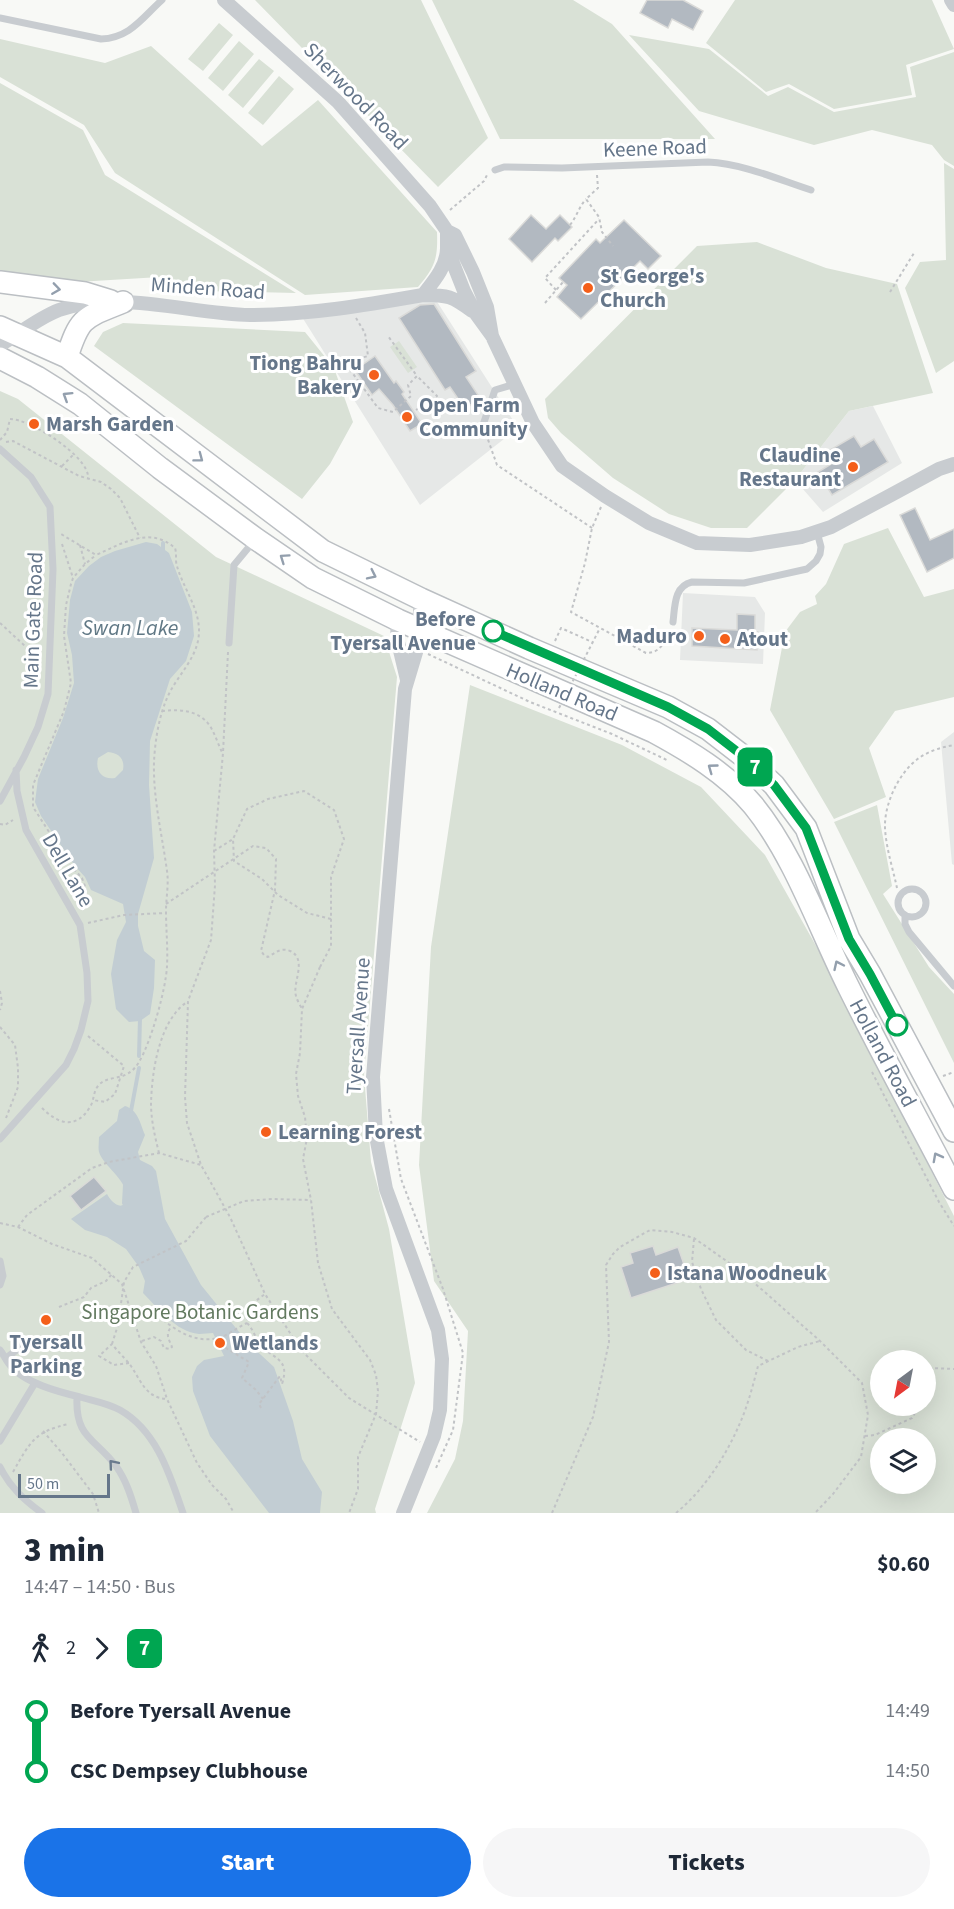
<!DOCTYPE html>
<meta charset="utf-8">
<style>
:root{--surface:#fff;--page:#f6f6f7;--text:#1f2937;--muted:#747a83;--accent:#1a73e8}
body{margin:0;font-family:"Source Sans 3",sans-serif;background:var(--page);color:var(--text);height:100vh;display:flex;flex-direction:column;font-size:22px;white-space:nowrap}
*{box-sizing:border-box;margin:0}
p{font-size:20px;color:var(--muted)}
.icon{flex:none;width:33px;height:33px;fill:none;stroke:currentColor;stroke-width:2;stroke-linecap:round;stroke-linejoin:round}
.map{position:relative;height:1513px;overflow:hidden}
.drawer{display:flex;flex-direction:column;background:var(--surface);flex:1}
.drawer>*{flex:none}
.badge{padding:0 12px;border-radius:9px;font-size:21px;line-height:39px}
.needle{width:39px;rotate:212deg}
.tools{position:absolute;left:870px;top:1350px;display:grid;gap:12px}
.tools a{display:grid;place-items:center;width:66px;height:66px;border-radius:50%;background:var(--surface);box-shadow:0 6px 24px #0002;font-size:30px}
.scale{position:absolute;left:18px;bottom:15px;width:92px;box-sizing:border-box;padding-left:6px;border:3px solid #65768a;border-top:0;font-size:16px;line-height:21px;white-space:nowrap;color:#65768a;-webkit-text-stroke:4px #fff;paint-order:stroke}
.map>.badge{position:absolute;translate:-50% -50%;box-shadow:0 0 0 3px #fff}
.legs{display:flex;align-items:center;gap:9px;height:66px;padding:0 24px;font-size:20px}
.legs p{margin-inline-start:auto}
.overview{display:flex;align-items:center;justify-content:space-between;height:102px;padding:0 24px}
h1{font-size:33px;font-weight:800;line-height:45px}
.action{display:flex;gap:12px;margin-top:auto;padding:12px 24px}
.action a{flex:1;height:69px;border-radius:36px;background:var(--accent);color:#fff;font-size:24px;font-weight:800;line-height:69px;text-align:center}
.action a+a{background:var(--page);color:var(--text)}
ul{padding:0 24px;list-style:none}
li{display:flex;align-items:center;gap:21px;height:60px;font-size:22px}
li i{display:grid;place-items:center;width:9px;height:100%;margin:0 8px;background:currentColor}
li i::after{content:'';width:15px;height:15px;margin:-8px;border:4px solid;border-radius:50%;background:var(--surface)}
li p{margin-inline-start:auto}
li:first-child i{background:linear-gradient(#0000 50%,currentColor 0)}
li:last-child i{background:linear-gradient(currentColor 50%,#0000 0)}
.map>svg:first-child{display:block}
.built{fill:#e6e8e7}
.green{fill:#d9e1d6;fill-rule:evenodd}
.water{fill:#c2cdd3;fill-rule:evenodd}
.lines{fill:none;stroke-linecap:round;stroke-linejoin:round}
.stream{stroke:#c2cdd3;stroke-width:4}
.building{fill:#b2b9c1;stroke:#dadad8;stroke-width:1.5}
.primary-casing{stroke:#bbbfc3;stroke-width:24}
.path{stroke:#c1c3c6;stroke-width:2;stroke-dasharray:3 3;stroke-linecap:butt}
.lane{stroke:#c8ccd0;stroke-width:7}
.street{stroke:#c8ccd0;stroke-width:14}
.primary{stroke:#fff;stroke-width:21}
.path-bridge{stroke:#c1c3c6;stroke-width:2;stroke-dasharray:3 3;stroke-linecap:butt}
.oneway{stroke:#939fad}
.oneway2{stroke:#6a7a8e}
.line-1-casing{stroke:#fff;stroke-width:14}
.line-1{stroke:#00a651;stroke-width:9}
.poi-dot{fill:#f45f1a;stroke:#fff;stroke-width:2}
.stop-1-dot{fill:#fff;stroke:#00a651;stroke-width:3}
.labels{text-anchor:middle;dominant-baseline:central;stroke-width:6;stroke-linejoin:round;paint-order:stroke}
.street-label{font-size:21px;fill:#65768a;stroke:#fff}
.poi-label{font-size:21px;font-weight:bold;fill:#65768a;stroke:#fff;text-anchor:start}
.stop-label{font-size:21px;font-weight:bold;fill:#65768a;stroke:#fff;text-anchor:end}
.park-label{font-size:21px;fill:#637a60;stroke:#fff}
.water-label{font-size:22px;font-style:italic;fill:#607885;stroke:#fff}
</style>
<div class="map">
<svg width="954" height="1513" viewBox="0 0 954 1513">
<rect width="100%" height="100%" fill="#f8f9f6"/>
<path class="built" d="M434 297 518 428 420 505 302 317Z
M873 406 902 463 823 512 795 480 849 411Z
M683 593 755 597 765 613 763 664 680 660Z
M954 732V865L952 864 941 742Z"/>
<path class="green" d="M255 0H421L488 138 438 187Z
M432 0H573L612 24 715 139H500Z
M735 0H932L954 49 906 65 912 95 834 109 789 84 766 92 706 43Z
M219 23 233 35 203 71 188 59Z
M629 35 709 49 768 96 788 87 834 112 916 97 910 67 954 52V166L944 160 932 145 872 130 814 145 699 111Z
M0 39 105 63 151 46 262 146 318 100 437 232C438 259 435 267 418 287L305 295 115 173 84 125 0 77Z
M239 41 254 54 223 91 208 78Z
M259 59 274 71 243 108 228 95Z
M279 76 294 89 263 125 248 113Z
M0 83 83 130 105 175 296 293 203 291 160 277 61 283 0 274Z
M944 163 954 169V361L936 373 905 288 920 262 946 260Z
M757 242 826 268 897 284 933 393 849 411 795 480 747 528H711L669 514 613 478 561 433 548 418 545 399 697 246Z
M123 323 305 332 334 368 353 422 330 464 302 499 94 346 103 332Z
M399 341 417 367 408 373 390 347Z
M0 391 18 399 216 557 384 636 397 677 364 1075 371 1162 389 1229 415 1383 375 1509 376 1513H0Z
M888 528 924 597 954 589V697L895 711 869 748 886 797 834 819 770 710 785 632 800 612 817 604 815 596 826 584 844 544Z
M470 685 622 745 701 787 765 855 829 969 954 1216V1513H427L455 1459 463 1421 468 1331 434 1281 419 1165 431 947ZM880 1360H926V1406H880ZM880 1438H926V1484H880Z
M877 805 892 886 883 894 929 967 954 994V1063L834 822Z"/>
<path class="water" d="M146 542 157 544 169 553 192 612 194 636 186 661 170 679 150 741 149 785 154 858 138 914V926L144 951 155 960 154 988 150 1014 140 1021 129 1022 116 1009 111 974 117 940 126 922 123 904 91 890 85 877 75 866 41 816 35 802 38 779 63 718 74 683 72 655 67 633 70 600 75 581 89 566 101 557 115 551ZM108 752C119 753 125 759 123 770L115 778C102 780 95 771 98 758Z
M125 1106C138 1110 140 1123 145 1135L138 1152 140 1160 152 1166 156 1171 165 1219 201 1285 248 1343 274 1367 293 1421 302 1459 322 1492 320 1513H269L210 1436 193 1391 192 1377 197 1366 204 1360 224 1356 213 1333C209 1333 204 1334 199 1334 176 1332 158 1308 143 1293L145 1281 139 1267 126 1249 107 1237 85 1230 71 1219 107 1194C111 1202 124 1214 126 1197 128 1180 103 1166 99 1152 98 1148 99 1142 99 1137L117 1121 119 1110Z"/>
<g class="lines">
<path class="stream" d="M163 543V553
M139 1056 140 1018
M131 1111 139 1068
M125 1185 124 1203 127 1206"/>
</g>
<path class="building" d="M647 0H683L703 11 693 30 672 19 668 28 640 13Z
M531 215 546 229 560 215 572 227 558 241 555 238 532 262 509 239Z
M624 220 661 256 648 269 640 261 581 319 557 297 567 285 559 278 596 239 600 243Z
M434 304 476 371 466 377 480 398 465 409 450 387 445 390 399 318 420 305Z
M375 356 394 383 396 381 404 392 402 394 422 424 410 431 393 405 379 389 372 395 355 370Z
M854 436 861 447 874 439 888 462 832 495 818 472 836 461 830 450Z
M915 508 930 540 954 529V558L927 572 900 515Z
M737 614 755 615V631L758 632 757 650 692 646V628L737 630Z
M94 1177 106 1191 81 1210 70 1196Z
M653 1246 656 1255 678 1247 689 1279 631 1298 621 1267 633 1263 630 1253Z"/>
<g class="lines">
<defs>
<path id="primary" d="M0 282 85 293 111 301
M0 327 67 357 323 551 421 599 529 648 668 707 708 729 743 756 774 785 806 828 849 939 870 974 954 1131
M67 357C80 316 84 318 123 302
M0 358 37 377 80 404 160 468 256 539 313 578 398 620 654 732C689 751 726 773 753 805 794 855 819 928 848 986 882 1055 919 1121 954 1189"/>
</defs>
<use href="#primary" class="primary-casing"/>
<path class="path" d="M597 175 598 188 586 199 599 217 602 232 613 246
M450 210 484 181 487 175
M570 225C577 216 579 207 586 199
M556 290 545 278 599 219
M890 292 914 253
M545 303 563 282
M356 318 365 333 368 356 346 362 351 371 378 408 393 412 411 396 408 385 417 376 388 336
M416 410 437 396 417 376
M486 434 497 465 592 528
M0 440 7 432 10 419C30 419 90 457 88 478
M6 442 13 441 79 476 101 482 111 489 120 498 140 538
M62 466 74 454
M601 507 592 528 585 563 571 612 646 653C661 653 664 642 670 630
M62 544 73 578
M80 545 85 564
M0 623 39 659
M555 641 561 628 592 642
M228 652 223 753 214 851 215 885 211 940 188 1001 185 1097 187 1123 201 1165 230 1217 265 1294 301 1350 349 1398 420 1442
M428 654 530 702 612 734 669 761
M162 711C180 709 199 710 210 726 215 734 218 744 222 752
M0 824 5 825 13 820
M214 851 233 839
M897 888C893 869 886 848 885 828 884 804 899 772 919 758 929 751 942 747 954 745
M166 904 253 846 266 848 276 859 275 890 261 951 264 955 268 957C275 953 281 947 290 951 308 959 292 983 296 996 297 1000 300 1005 302 1009
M83 910 86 889 82 878 71 866 33 807V785L64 711 71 683 64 636 66 605 71 584 73 578 85 564 96 555
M88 923 124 915 165 913
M320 967 302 1009 300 1053 296 1074 298 1096 305 1117 307 1138 303 1159 311 1200 318 1263 332 1309 370 1360 376 1375 378 1391 376 1414 358 1457V1489L349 1513
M0 991 2 1003 0 1010
M0 1027 15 1045 18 1068V1087L6 1118
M88 1036 124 1066 115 1094 105 1102 93 1100
M872 1072 939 1202 954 1226
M943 1076 954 1072
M42 1108C58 1124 76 1130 90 1107 94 1101 93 1092 98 1086 108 1073 126 1084 139 1062 151 1042 166 989 167 966 168 948 166 930 166 911 166 898 169 884 167 871 162 834 153 799 154 762 155 741 159 715 168 696 178 674 199 657 199 631 199 607 183 588 177 566 175 561 177 554 175 548 150 526 123 543 96 555L61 534
M389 1109 401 1179 443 1289 463 1353 453 1430 436 1468
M159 1153C155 1137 151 1120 151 1103 152 1071 159 1021 187 1002
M206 1217 244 1201 272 1199 311 1200
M0 1223 18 1227 52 1244 92 1258 122 1284 141 1342 156 1366 167 1399 197 1463 212 1485 226 1499 234 1513
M18 1227 27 1215 92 1168 109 1162 159 1153 201 1165
M694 1239 692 1262 701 1289 716 1320 746 1350 768 1361
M59 1307 84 1297 91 1288 106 1281 112 1274
M159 1316C175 1331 198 1345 221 1337 230 1334 238 1327 247 1323
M220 1337 226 1348 249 1362 242 1378 256 1390 263 1399
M142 1341 154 1337 161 1341 164 1348 170 1349 172 1347C169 1339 165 1335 171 1327
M129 1363 114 1365 99 1356 112 1344C118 1352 125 1358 131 1366 141 1381 146 1398 167 1399
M926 1394 929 1388 932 1368 954 1369
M261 1408 259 1404 280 1376 282 1384C291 1357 271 1359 260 1344 255 1337 253 1329 247 1323L249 1306 265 1294
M43 1431 62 1453 93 1494 99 1513
M865 1436 875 1435 912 1418 919 1406
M13 1472C30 1442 35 1431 69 1424
M552 1513 593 1417 609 1342 606 1265 613 1254 620 1247 650 1230 672 1232 694 1238 742 1272 820 1341 862 1383 868 1415 861 1457 833 1494 815 1513
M676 1513C704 1490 726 1456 740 1423 748 1405 753 1385 758 1366L798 1347 820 1341"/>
<path class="lane" d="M0 18 101 39C130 38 142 18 162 0
M495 170 504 167 562 168 708 162C744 164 777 179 811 190
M483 425 495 390 515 384
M0 449 31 477 50 507 53 569 48 694 38 727 24 757 0 801
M673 622C675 606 674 586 692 582L744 583 807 569 816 561 820 554 821 547 817 532
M229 643 234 565 254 541
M898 903a14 14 0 1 1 28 0a14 14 0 1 1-28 0Z
M905 916V924L909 932 954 986
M0 1139 66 1065 74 1049 81 1030 88 1001 87 973 80 925 26 830 17 791 16 770
M0 1261 3 1276 0 1285
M0 1350C4 1355 6 1361 10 1365 24 1383 59 1392 80 1397 94 1401 107 1403 120 1410 157 1431 170 1475 183 1513
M6 1358 26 1343
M77 1397C75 1438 95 1438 116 1466 126 1480 131 1496 136 1513
M0 1441 35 1383
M0 1467C10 1487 24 1500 42 1513"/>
<path class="street" d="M224 0 338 102 430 206 447 231V248L464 291 476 314 492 336 533 423 562 466 605 496 649 523 697 543 750 545 801 537 831 527 891 495 939 469 954 464
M951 0 954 5
M447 231 455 235 473 272 487 307 492 336
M423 295C434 281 447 266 447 248
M0 345C19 334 38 318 59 310 116 289 191 314 250 315 309 315 366 305 423 295 448 295 452 296 472 311
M398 620 397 638 407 680
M403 1513 434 1436 440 1410 442 1359 438 1330 386 1189 376 1136 373 1077 405 689 417 649 421 599"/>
<use href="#primary" class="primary"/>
<path class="path-bridge" d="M559 708 600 628
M320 967 331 946V877L344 839 334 810 304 791 268 799 247 809 233 839 234 861 262 879 278 895 307 913 331 919
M112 1344 118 1325 124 1282 133 1267 186 1241 206 1217"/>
</g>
<defs><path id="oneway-chevron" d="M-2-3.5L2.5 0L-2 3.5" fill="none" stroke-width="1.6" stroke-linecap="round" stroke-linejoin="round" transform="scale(1.5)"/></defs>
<g class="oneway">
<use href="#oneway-chevron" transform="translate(56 289) rotate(8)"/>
<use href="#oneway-chevron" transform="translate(67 396) rotate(-148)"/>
<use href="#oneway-chevron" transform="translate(199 458) rotate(37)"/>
<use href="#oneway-chevron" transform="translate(284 558) rotate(-145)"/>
<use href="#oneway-chevron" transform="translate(372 575) rotate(26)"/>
<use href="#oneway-chevron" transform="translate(712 768) rotate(-144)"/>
<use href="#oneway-chevron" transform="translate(838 965) rotate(-115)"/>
<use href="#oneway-chevron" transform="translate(937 1157) rotate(-118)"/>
</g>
<use class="oneway2" href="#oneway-chevron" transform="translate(113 1464) rotate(-130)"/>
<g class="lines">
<defs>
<path id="line-1" d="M493 631 668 707 708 729 743 756 774 785 806 828 849 939 870 974 897 1025"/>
</defs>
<use href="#line-1" class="line-1-casing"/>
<use href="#line-1" class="line-1"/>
</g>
<g class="poi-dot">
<circle cx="588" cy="288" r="6"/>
<circle cx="374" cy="375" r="6"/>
<circle cx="407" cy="417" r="6"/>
<circle cx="34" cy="424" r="6"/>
<circle cx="853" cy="467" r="6"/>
<circle cx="699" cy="636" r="6"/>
<circle cx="725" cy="639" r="6"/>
<circle cx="266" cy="1132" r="6"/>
<circle cx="655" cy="1273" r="6"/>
<circle cx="46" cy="1320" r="6"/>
<circle cx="220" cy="1343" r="6"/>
</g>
<g class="stop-1-dot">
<circle cx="493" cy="631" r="10"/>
<circle cx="897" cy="1025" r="10"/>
</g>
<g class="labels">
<g class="street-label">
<text transform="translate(356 96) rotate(46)">Sherwood Road</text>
<text transform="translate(655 148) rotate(-2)">Keene Road</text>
<text transform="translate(208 288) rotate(4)">Minden Road</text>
<text transform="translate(33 620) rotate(-88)">Main Gate Road</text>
<text transform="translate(562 692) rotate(23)">Holland Road</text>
<text transform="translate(68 870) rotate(60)">Dell Lane</text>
<text transform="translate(358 1026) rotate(-86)">Tyersall Avenue</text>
<text transform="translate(883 1053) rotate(62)">Holland Road</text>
</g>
<g class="poi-label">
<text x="600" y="276">St George's<tspan x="600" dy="24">Church</tspan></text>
<text x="362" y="363" text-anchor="end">Tiong Bahru<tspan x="362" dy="24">Bakery</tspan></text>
<text x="419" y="405">Open Farm<tspan x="419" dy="24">Community</tspan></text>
<text x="46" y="424">Marsh Garden</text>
<text x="841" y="455" text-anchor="end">Claudine<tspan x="841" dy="24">Restaurant</tspan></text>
<text x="687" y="636" text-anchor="end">Maduro</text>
<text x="737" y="639">Atout</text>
<text x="278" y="1132">Learning Forest</text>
<text x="667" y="1273">Istana Woodneuk</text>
<text x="46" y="1342" text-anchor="middle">Tyersall<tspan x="46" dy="24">Parking</tspan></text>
<text x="232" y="1343">Wetlands</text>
</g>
<g class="stop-label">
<text x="476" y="619">Before<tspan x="476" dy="24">Tyersall Avenue</tspan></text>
</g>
<g class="park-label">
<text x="200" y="1312">Singapore Botanic Gardens</text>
</g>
<g class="water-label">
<text x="130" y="628">Swan Lake</text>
</g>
</g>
</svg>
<div class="tools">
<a><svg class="needle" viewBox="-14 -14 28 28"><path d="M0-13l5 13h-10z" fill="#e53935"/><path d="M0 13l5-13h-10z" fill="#747a83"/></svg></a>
<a><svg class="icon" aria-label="layers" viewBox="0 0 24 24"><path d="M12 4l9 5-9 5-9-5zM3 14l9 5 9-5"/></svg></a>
</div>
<div class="scale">50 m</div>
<b class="badge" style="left:755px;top:767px;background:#00a651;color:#fff">7</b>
</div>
<section class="drawer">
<div class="overview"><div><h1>3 min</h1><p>14:47 – 14:50 · Bus</p></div><b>$0.60</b></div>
<div class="legs"><svg class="icon" aria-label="walk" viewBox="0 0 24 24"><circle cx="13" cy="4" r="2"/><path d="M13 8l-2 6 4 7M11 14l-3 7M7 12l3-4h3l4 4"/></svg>2<svg class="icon" aria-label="forward" viewBox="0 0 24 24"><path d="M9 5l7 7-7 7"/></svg><b class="badge" style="background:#00a651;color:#fff">7</b></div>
<ul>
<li><i style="color:#00a651"></i><b>Before Tyersall Avenue</b><p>14:49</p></li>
<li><i style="color:#00a651"></i><b>CSC Dempsey Clubhouse</b><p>14:50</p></li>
</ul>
<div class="action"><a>Start</a><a>Tickets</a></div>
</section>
